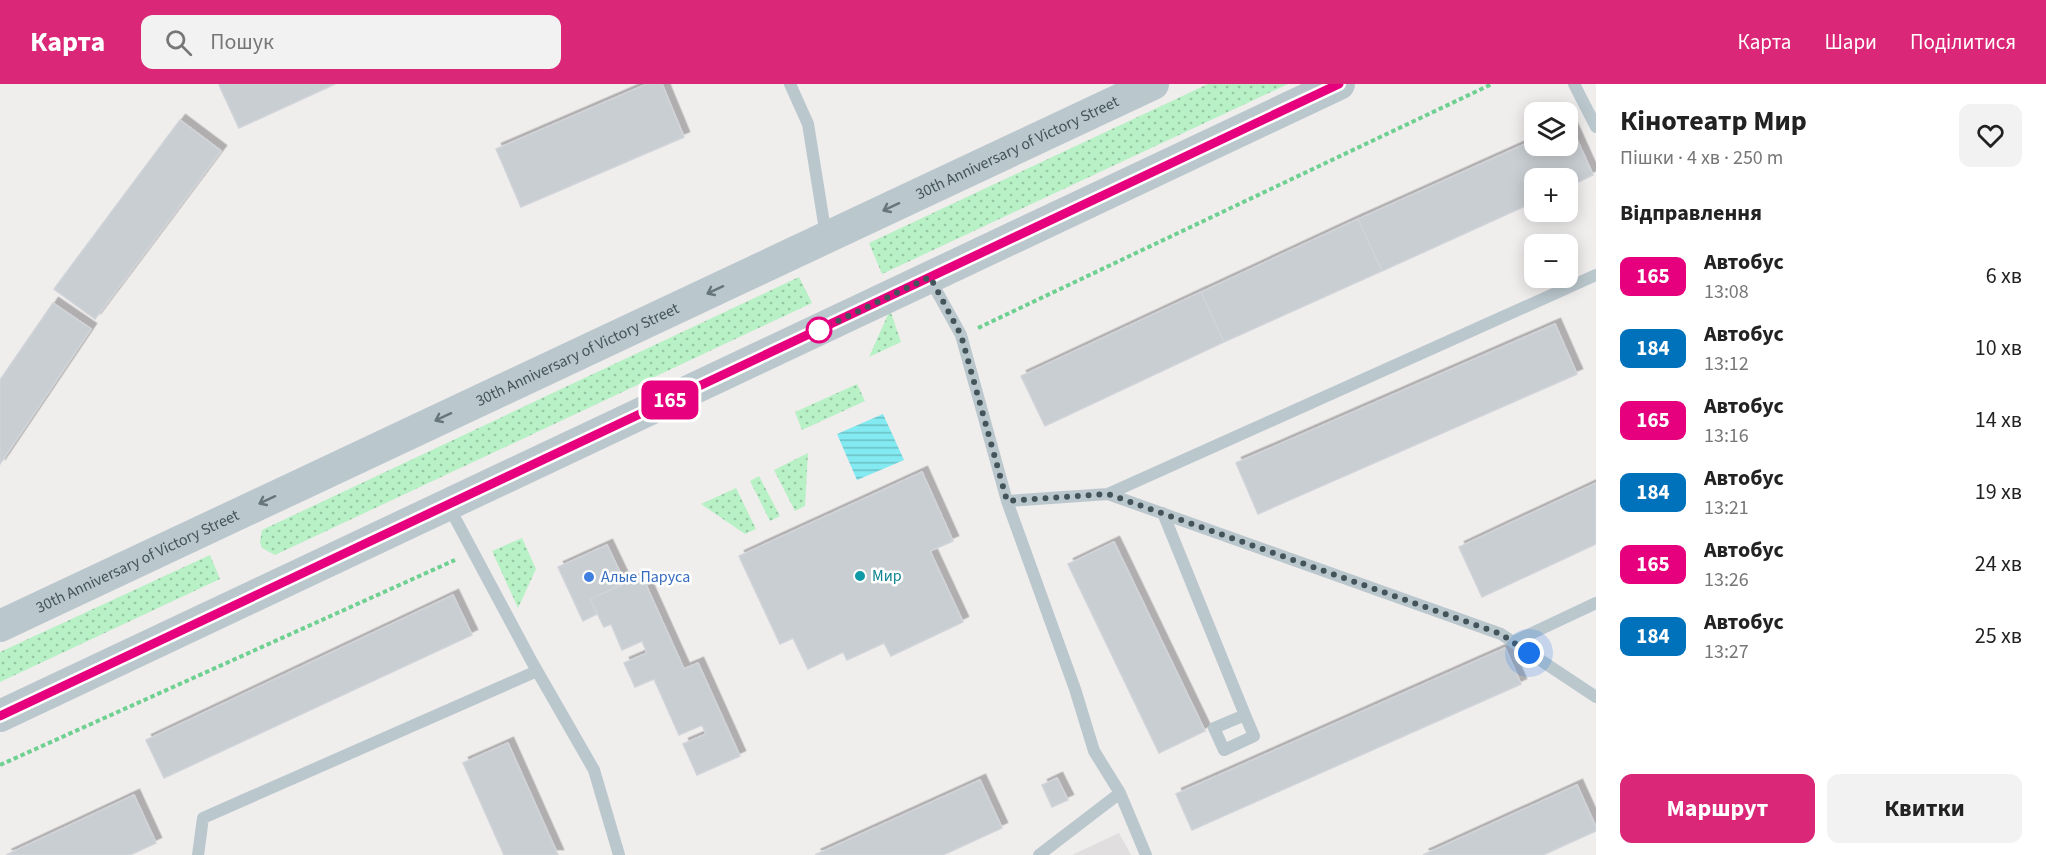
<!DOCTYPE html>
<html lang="uk">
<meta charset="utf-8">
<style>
:root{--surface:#fff;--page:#f2f2f2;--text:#222;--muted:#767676;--accent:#db2777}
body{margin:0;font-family:"Source Sans 3",sans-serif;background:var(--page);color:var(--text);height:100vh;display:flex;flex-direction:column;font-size:22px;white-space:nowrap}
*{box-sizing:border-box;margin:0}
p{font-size:20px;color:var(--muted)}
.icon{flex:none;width:33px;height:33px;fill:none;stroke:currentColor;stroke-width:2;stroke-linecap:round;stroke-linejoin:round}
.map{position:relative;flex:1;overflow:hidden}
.details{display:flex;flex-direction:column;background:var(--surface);width:450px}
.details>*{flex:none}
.badge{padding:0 12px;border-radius:9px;font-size:21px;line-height:39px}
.controls{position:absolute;left:1524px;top:18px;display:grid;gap:12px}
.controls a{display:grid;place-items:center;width:54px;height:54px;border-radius:12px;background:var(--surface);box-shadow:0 3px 15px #0003;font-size:30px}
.you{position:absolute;width:30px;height:30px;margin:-15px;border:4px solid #fff;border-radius:50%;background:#1a73e8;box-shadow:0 0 0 9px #1a73e833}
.map>.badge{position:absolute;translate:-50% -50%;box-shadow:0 0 0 3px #fff}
h2{padding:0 24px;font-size:22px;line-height:54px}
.round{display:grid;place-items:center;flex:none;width:63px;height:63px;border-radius:12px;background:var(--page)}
.overview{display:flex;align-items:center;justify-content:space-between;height:102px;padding:0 24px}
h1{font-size:28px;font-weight:700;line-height:45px}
.button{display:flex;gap:12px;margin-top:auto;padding:12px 24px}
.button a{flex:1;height:69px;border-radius:12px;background:var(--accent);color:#fff;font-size:24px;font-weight:700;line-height:69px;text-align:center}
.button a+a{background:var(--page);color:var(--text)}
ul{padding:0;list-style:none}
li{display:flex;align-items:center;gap:18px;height:72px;padding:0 24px}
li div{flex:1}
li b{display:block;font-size:22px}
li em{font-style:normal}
li .badge{min-width:66px;font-weight:700;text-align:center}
header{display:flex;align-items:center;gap:36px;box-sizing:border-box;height:84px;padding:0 30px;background:var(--accent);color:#fff}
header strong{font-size:28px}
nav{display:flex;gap:33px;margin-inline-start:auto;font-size:21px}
.search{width:420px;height:54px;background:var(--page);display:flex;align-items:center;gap:15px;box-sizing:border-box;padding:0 21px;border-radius:12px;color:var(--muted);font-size:22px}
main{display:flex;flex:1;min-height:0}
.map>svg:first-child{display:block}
.education{fill:#e1dedf}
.grass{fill:url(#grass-dots)}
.water{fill:url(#water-rules)}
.building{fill:#c9ced2;stroke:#d0d4d9;stroke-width:1.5;filter:url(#shadow)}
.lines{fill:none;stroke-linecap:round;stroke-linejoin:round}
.path{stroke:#6ed091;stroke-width:4;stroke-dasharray:4.5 3;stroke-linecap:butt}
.service{stroke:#bac7cd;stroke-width:12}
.tertiary{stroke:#bac7cd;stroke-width:32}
.oneway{stroke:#67767d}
.line-casing{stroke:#fff;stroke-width:14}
.line{stroke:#e6007e;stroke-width:9}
.walk{stroke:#44545b;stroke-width:6;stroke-dasharray:0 10.8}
.stop-dot{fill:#fff;stroke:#e6007e;stroke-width:3}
.culture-dot{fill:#0f9aa8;stroke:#fff;stroke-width:2}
.shop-dot{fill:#3f7fe0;stroke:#fff;stroke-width:2}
.labels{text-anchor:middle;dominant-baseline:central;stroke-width:5;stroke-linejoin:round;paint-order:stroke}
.street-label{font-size:16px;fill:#44545b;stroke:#fff}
.culture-label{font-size:16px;fill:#0d838f;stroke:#fff;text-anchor:start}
.shop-label{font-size:16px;fill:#366cbe;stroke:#fff;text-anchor:start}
</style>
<header>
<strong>Карта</strong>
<div class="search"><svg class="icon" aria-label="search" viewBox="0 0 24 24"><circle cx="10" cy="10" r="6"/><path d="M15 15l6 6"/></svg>Пошук</div>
<nav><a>Карта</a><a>Шари</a><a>Поділитися</a></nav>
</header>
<main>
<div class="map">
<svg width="1596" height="771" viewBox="0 0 1596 771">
<defs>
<pattern id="grass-dots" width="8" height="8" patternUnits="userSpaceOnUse" patternTransform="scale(1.5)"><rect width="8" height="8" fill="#b8f1c5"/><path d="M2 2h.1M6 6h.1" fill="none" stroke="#97c6a3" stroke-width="1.8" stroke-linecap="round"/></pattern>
<pattern id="water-rules" width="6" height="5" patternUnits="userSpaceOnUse" patternTransform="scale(1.5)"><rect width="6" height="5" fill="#82eaf0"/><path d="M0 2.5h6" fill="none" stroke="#6cc0c5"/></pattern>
<filter id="shadow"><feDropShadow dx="5.5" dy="-5.5" stdDeviation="0" flood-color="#0004"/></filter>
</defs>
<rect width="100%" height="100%" fill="#f0eded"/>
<path class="education" d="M1119 749 1131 771H1072Z"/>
<path class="grass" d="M1208 0H1288L882 190 869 159Z
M799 193 812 219 275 471 262 464 260 458 262 446Z
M890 226 901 258 869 273Z
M857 300 865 317 802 346 795 328Z
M808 369 805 422 795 427 774 386Z
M759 392 780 432 770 437 750 397Z
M736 404 756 445 745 450 701 420Z
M522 454 536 485 518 524 492 467Z
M210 471 220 495 0 598V568Z"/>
<path class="water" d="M883 330 904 376 857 396 837 350Z"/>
<path class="building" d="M222 0H335L239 44 219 1Z
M647 0H662L684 53 521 123 496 65Z
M180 36 221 67 95 235 54 205Z
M1570 40 1593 91 1568 103V94H1534V118L1382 187 1358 135 1534 56V62H1568V42Z
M1358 135 1382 187 1224 258 1201 208Z
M1201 208 1224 258 1045 342 1021 292Z
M53 219 91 245 0 380V296Z
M1555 240 1577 290 1258 430 1236 379Z
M922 388 953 457 930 467 963 538 891 572 884 559 847 576 843 568 808 585 793 554 780 560 739 472Z
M1596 399V460L1482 513 1459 463Z
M1114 458 1205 647 1159 669 1068 480Z
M607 461 625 499 590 515 597 530 583 537 558 483Z
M642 492 684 585 698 579 740 672 697 691 683 660 706 650 702 641 679 651 654 595 635 603 624 579 647 569 642 557 622 566 611 540 604 543 590 515Z
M453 511 472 551 164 694 146 656Z
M1505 564 1521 600 1192 746 1176 710Z
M508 659 558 771H504L463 679Z
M1057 694 1068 716 1052 723 1042 701Z
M980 696 1002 744 943 771H815Z
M1577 701 1596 743V747L1543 771H1423Z
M134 711 156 759 130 771H6Z"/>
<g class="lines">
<path class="path" d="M978 244 1492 0
M0 681 455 476"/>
<path class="service" d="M790 0 808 40 826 152
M1574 0 1596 43
M930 195 961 251 1007 417 1108 410 1501 550 1596 613
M1108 410 1596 191
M1007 417 1075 605 1094 667 1120 709 1146 771
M448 421 532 578 594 686 619 771
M1163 429 1245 631 1254 652 1224 666 1214 644 1245 631
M1513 558 1596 519
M198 771 203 734 537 587
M1039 771 1120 709"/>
<g class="tertiary">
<path id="s1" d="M0 542 1153 0"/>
<path d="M0 632 1339 0"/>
</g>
</g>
<defs><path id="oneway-shaft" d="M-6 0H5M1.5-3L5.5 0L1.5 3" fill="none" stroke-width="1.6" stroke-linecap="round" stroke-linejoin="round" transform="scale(1.5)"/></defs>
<g class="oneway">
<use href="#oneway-shaft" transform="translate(891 123) rotate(155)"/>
<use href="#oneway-shaft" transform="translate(715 206) rotate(155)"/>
<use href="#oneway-shaft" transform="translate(443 333) rotate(155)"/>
<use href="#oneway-shaft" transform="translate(267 416) rotate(155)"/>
</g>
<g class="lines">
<defs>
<path id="line" d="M0 632 1339 0"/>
</defs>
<use href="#line" class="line-casing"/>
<use href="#line" class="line"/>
<path class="walk" d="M819 246 930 193 961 251 1007 417 1108 410 1501 550 1529 569"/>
</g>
<circle class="stop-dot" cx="819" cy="246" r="12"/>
<circle class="culture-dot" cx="860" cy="492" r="6"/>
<circle class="shop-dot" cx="589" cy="493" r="6"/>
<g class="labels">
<g class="street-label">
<text stroke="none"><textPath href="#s1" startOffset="1124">30th Anniversary of Victory Street</textPath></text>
<text stroke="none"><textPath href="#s1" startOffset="638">30th Anniversary of Victory Street</textPath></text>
<text stroke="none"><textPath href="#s1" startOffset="152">30th Anniversary of Victory Street</textPath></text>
</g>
<g class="culture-label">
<text x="872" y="492">Мир</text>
</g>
<g class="shop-label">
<text x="601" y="493">Алые Паруса</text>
</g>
</g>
</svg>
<div class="controls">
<a><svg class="icon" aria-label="layers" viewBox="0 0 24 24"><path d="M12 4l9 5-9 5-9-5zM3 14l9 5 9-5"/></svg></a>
<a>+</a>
<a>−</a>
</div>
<div class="you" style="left:1529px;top:569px"></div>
<b class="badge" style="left:670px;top:316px;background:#e6007e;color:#fff">165</b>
</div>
<section class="details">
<div class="overview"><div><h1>Кінотеатр Мир</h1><p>Пішки · 4 хв · 250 m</p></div><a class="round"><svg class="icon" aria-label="heart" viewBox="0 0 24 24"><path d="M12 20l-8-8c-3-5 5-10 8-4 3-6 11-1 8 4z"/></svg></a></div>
<h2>Відправлення</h2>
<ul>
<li><span class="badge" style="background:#e6007e;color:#fff">165</span><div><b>Автобус</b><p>13:08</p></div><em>6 хв</em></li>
<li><span class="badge" style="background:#0072bc;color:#fff">184</span><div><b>Автобус</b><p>13:12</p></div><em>10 хв</em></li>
<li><span class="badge" style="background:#e6007e;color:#fff">165</span><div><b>Автобус</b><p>13:16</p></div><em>14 хв</em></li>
<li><span class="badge" style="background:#0072bc;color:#fff">184</span><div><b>Автобус</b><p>13:21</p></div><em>19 хв</em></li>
<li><span class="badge" style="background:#e6007e;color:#fff">165</span><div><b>Автобус</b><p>13:26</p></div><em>24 хв</em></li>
<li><span class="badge" style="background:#0072bc;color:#fff">184</span><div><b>Автобус</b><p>13:27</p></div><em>25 хв</em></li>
</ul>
<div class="button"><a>Маршрут</a><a>Квитки</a></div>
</section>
</main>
